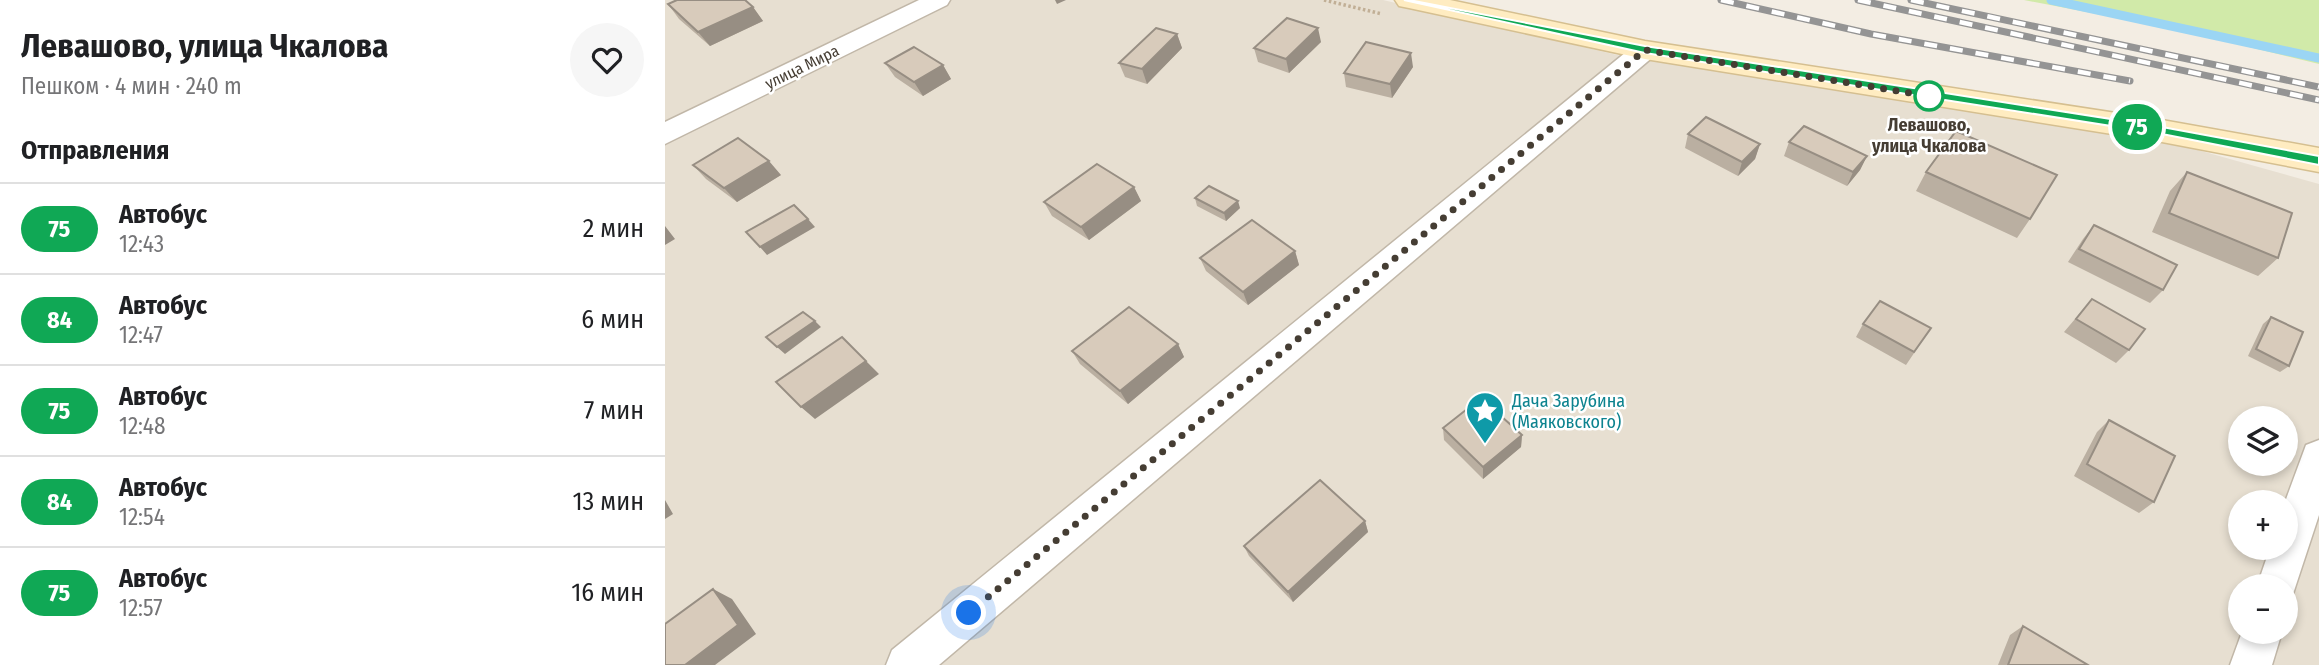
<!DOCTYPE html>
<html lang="ru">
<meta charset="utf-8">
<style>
:root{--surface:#fff;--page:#f6f6f6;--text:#202124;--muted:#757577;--line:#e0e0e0}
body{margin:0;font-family:"Fira Sans Condensed",sans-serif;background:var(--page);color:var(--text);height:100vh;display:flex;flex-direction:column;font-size:26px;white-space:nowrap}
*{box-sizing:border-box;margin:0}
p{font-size:23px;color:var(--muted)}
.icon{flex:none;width:38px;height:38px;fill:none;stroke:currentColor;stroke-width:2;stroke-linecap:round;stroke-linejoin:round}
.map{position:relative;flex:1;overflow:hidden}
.details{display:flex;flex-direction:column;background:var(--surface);width:665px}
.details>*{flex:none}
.badge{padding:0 14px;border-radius:23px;font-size:24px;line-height:46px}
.buttons{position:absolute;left:1563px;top:406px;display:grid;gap:14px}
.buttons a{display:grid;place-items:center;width:70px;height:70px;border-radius:50%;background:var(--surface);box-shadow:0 4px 10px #0003;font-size:35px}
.you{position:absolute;width:35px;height:35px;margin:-18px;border:5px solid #fff;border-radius:50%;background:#1a73e8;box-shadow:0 0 0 10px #1a73e833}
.map>.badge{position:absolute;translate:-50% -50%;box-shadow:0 0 0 4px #fff}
h2{padding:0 21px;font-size:26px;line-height:63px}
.round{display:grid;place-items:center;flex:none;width:74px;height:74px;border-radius:37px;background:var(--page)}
.headline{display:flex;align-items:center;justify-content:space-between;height:119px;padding:0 21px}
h1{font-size:33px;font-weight:700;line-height:52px}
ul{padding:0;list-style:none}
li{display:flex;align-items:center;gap:21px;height:91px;padding:0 21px;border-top:2px solid var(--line)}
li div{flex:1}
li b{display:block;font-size:26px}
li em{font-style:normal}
li .badge{min-width:77px;font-weight:700;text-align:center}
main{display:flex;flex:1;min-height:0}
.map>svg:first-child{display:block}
.residential{fill:#e7dfd1;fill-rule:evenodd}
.green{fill:#d1eaa9}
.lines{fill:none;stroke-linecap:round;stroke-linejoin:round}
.stream{stroke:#9bd5f4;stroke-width:9}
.street-casing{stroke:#c1b7a8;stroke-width:3}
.secondary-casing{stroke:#d5bf90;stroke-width:3}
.path{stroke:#c1af96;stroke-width:3.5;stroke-dasharray:2.5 2.5;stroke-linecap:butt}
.street{fill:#fff;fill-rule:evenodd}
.secondary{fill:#ffecc1;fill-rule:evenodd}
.rail-casing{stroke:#949494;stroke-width:7}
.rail{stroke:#fff;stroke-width:4.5;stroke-dasharray:13;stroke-linecap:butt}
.wall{fill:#baafa1}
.shaded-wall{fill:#978e83}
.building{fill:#d8cbbb;stroke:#978e83;stroke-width:2}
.line{fill:#10a855;stroke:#fff;stroke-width:2}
.walk{stroke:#453d33;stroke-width:7;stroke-dasharray:0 12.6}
.stop-dot{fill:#fff;stroke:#10a855;stroke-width:3.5}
.labels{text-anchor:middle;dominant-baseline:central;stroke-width:5;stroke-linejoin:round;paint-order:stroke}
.far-street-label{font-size:16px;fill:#453d33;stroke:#fff}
.stop-label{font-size:18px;font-weight:bold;fill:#453d33;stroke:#fff}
.culture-label{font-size:18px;fill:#0d838f;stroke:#fff;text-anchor:start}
</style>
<main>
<section class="details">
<div class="headline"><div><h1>Левашово, улица Чкалова</h1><p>Пешком · 4 мин · 240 m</p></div><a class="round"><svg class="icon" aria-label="heart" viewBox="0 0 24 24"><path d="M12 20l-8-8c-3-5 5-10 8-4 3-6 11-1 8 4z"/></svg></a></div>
<h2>Отправления</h2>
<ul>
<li><span class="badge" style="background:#10a855;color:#fff">75</span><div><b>Автобус</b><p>12:43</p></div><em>2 мин</em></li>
<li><span class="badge" style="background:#10a855;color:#fff">84</span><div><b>Автобус</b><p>12:47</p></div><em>6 мин</em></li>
<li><span class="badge" style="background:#10a855;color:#fff">75</span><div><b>Автобус</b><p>12:48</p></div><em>7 мин</em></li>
<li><span class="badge" style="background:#10a855;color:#fff">84</span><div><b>Автобус</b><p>12:54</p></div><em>13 мин</em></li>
<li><span class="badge" style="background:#10a855;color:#fff">75</span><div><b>Автобус</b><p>12:57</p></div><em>16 мин</em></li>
</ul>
</section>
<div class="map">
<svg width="1654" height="665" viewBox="0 0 1654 665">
<rect width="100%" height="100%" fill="#f3ede3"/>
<path class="residential" d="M0 0H718L952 55 1504 142 1654 184V665H0ZM1575 418H1620V464H1575ZM1575 502H1620V548H1575ZM1575 586H1620V632H1575Z"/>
<path class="green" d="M1359 0H1654V64L1510 29Z"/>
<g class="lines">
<path class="stream" d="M1386 0 1654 58"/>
<defs>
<path id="street" d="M254 0H285L282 5 0 144V122Z
M980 42 989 44 993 50 989 56 274 665H221L227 650 971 44Z
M1654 440V515L1626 600 1620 602V586H1592L1605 548H1620V502L1641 445Z
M1577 632H1617L1607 665H1565Z"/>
<path id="secondary" d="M730 0H785L980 41 1497 120 1654 148V172L1497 142 980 59 744 8 734 6Z"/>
</defs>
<use href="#street" class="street-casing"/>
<use href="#secondary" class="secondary-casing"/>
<path class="path" d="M659 0 717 14"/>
<use href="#street" class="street"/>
<use href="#secondary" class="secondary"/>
<defs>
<path id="rail" d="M1056 0 1206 34 1465 81
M1193 0 1654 100
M1246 0 1654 87"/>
</defs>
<use href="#rail" class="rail-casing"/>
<use href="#rail" class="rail"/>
</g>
<path class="wall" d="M3 4 88 7 98 21 45 46 14 19Z
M512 34 517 48 482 84 460 77 454 63Z
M656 42 624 73 593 62 589 48Z
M220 63 278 65 286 79 258 96 230 77Z
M748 67 727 98 681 87 679 73Z
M1023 134 1095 144 1090 159 1073 176 1020 148Z
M1124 142 1202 156 1195 170 1182 186 1119 156Z
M28 165 116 175 72 202 41 179Z
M1261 172 1365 219 1352 238 1251 191Z
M1522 172 1613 258 1593 276 1487 232 1505 191Z
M469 187 476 201 424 240 387 216 379 202Z
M530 198 575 208 561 221 532 206Z
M1429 225 1498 290 1485 303 1403 262 1418 239Z
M630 251 634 265 583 305 541 271 535 258Z
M1427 299 1464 350 1451 363 1399 332Z
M1606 317 1624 366 1615 372 1583 356 1598 324Z
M1198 324 1266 328 1241 365 1191 337Z
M513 344 519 357 463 404 415 364 407 351Z
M1444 420 1489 502 1474 513 1409 476 1432 432Z
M778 428 857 435 856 447 818 479 779 440Z
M700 521 703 532 628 602 584 556 579 546Z
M1358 626 1423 665H1333L1345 635Z"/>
<path class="shaded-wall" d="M390 0H401L392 4Z
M88 7 98 21 45 46 33 32Z
M653 28 656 42 624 73 621 59Z
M512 34 517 48 482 84 477 69Z
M746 53 748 67 727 98 725 84Z
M278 65 286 79 258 96 249 82Z
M1095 144 1090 159 1073 176 1077 162Z
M1202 156 1195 170 1182 186 1188 172Z
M104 161 116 175 72 202 59 188Z
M469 187 476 201 424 240 416 227Z
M573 201 575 208 561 221 559 213Z
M143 219 150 227 102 255 95 247Z
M0 226 10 239 0 245Z
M630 251 634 265 583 305 578 292Z
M150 321 156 327 120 354 112 347Z
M513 344 519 357 463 404 455 391Z
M201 361 214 374 150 419 136 407Z
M857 435 856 447 818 479V467Z
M0 500 8 514 0 519Z
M700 521 703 532 628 602 623 592Z
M48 589 67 599 91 634 50 665H20Z"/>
<path class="building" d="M12 0H80L88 7 33 32 3 4Z
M622 18 653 28 621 59 589 48Z
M491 28 512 34 477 69 454 63Z
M701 42 746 53 725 84 679 73Z
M249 47 278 65 249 82 220 63Z
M1041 117 1095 144 1077 162 1023 134Z
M1139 126 1202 156 1188 172 1124 142Z
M1291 131 1392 175 1365 219 1261 172Z
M73 138 104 161 59 188 28 165Z
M432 164 469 187 416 227 379 202Z
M1522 172 1627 213 1613 258 1504 213Z
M544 186 573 201 559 213 530 198Z
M129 205 143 219 95 247 81 232Z
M587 220 630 251 578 292 535 258Z
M1429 225 1512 265 1498 290 1414 249Z
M1427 299 1480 329 1464 350 1411 319Z
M1215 301 1266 328 1249 352 1198 324Z
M464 307 513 344 455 391 407 351Z
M138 312 150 321 112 347 101 337Z
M1606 317 1638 332 1624 366 1591 349Z
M177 337 201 361 136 407 111 382Z
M816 398 857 435 818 467 778 428Z
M1444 420 1510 456 1489 502 1422 464Z
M655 480 700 521 623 592 579 546Z
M48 589 73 625 20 665H0V624Z
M1358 626 1423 665H1343Z"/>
<path class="line" d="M739 0H744L980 46 1497 127 1654 156V165L1497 134 980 53Z"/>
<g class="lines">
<path class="walk" d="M304 613 980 50 1264 96"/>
</g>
<defs>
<symbol id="sight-pin" viewBox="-11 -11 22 30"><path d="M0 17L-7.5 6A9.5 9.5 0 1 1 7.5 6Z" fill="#0f9aa8" stroke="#fff"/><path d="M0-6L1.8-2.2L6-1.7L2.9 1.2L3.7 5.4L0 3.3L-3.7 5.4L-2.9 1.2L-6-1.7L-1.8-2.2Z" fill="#fff"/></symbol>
</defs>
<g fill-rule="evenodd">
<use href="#sight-pin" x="798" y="389" width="44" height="60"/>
</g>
<circle class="stop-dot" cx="1264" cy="96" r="14"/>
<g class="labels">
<g class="far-street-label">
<text transform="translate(137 67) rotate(-26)">улица Мира</text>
</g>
<g class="stop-label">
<text x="1264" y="125">Левашово,<tspan x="1264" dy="21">улица Чкалова</tspan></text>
</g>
<g class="culture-label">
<text x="847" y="401">Дача Зарубина<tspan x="847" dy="21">(Маяковского)</tspan></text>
</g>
</g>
</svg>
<div class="buttons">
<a><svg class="icon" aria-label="layers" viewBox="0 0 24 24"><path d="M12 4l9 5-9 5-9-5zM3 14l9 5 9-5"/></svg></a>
<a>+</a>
<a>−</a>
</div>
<div class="you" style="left:304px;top:613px"></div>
<b class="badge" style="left:1472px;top:127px;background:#10a855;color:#fff">75</b>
</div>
</main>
